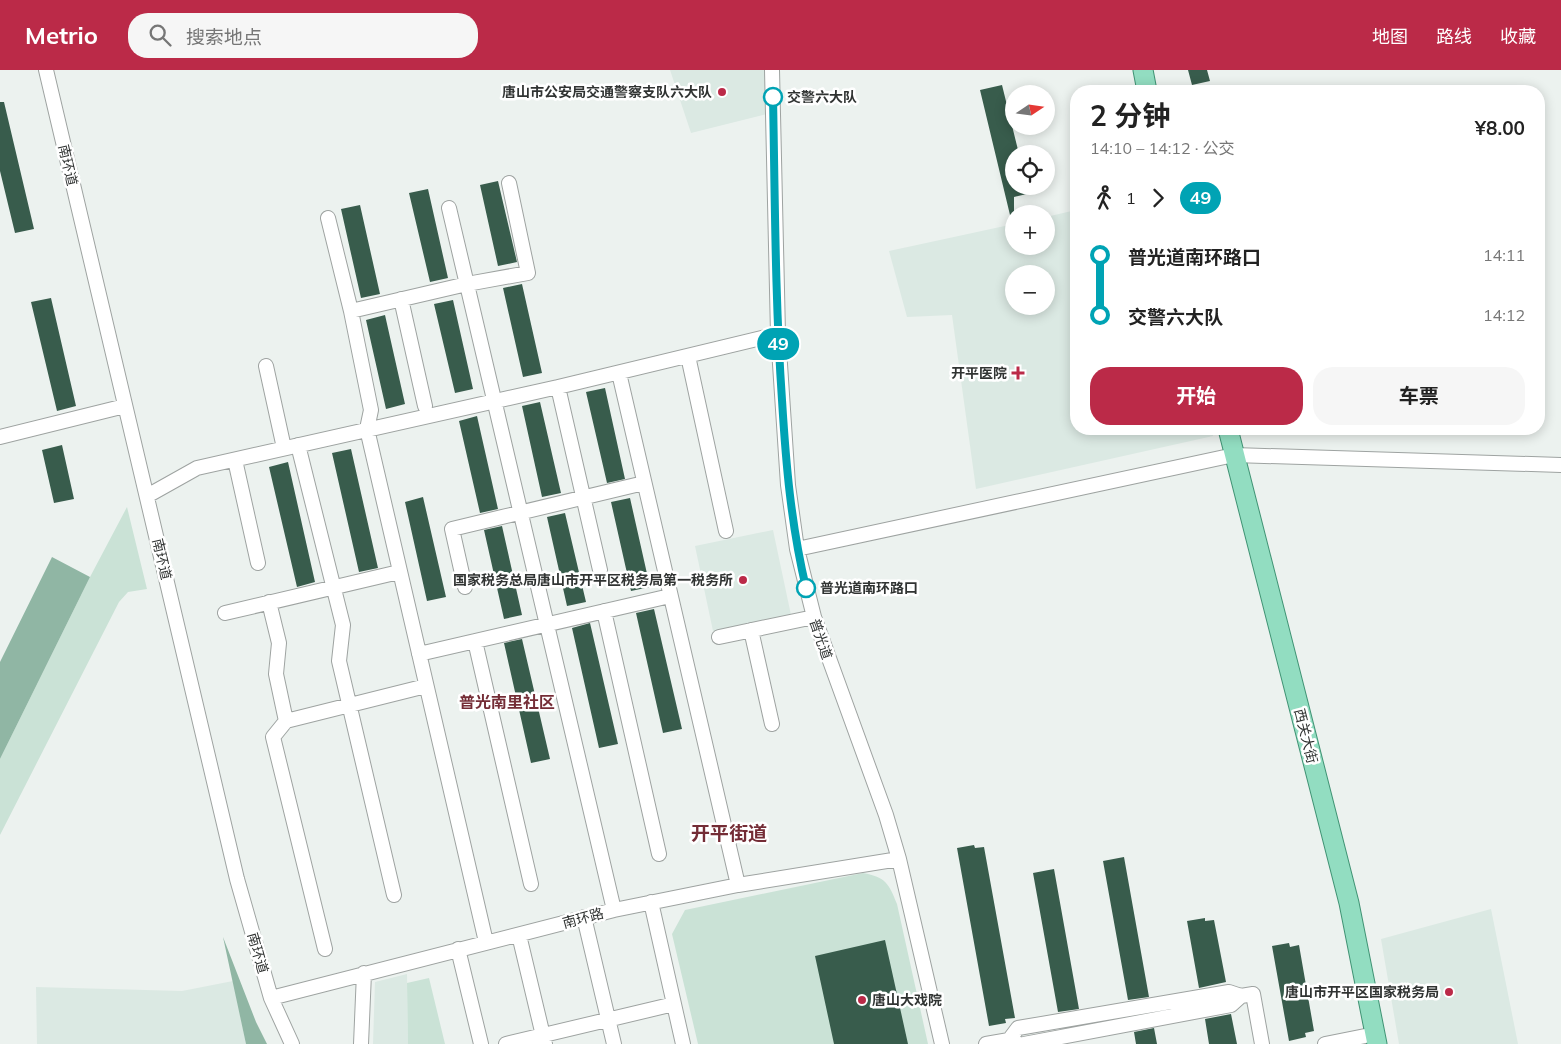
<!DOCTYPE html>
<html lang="zh">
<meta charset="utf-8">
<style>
:root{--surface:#fff;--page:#f6f6f6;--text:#222;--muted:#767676;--accent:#bb2a48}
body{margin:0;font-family:Mulish,"Noto Sans SC",sans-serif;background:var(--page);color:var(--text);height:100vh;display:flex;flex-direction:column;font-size:19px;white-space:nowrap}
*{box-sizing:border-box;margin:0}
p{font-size:16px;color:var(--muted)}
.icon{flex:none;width:28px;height:28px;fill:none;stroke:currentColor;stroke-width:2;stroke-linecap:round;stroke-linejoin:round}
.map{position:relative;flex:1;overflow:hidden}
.panel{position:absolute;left:1070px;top:15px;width:475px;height:350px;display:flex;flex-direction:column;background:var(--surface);border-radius:20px;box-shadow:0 2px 12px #0003}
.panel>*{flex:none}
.badge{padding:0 10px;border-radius:16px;font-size:18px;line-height:32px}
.needle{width:32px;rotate:77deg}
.buttons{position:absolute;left:1005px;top:15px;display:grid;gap:10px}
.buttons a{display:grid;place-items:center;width:50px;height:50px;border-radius:50%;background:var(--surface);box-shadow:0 2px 12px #0003;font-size:25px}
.map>.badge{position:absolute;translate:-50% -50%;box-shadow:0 0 0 2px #fff}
.legs{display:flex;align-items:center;gap:8px;height:55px;padding:0 20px;font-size:16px}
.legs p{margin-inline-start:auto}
.overview{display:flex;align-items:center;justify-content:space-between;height:85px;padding:0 20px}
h1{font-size:28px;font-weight:700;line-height:38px}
.primary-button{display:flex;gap:10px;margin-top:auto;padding:10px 20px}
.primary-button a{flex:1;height:58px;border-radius:20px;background:var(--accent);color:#fff;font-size:20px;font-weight:700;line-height:58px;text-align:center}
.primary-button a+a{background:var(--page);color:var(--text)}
ul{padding:0 20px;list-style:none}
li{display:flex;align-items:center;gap:18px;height:60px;font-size:19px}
li i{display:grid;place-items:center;width:8px;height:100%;margin:0 6px;background:currentColor}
li i::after{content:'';width:12px;height:12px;margin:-6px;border:4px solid;border-radius:50%;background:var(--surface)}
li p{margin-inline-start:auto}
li:first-child i{background:linear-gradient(#0000 50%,currentColor 0)}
li:last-child i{background:linear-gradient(currentColor 50%,#0000 0)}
header{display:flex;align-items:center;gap:30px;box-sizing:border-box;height:70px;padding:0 25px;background:var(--accent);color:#fff}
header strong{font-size:24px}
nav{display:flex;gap:28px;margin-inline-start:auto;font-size:18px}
.search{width:350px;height:45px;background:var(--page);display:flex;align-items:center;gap:12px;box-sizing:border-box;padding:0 18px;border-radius:20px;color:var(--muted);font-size:19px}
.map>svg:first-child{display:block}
.built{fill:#dbe9e3;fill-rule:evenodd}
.green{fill:#cae2d6}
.forest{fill:#90b6a4}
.building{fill:#385c4c}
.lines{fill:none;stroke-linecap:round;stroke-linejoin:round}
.minor-casing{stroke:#9ea3a1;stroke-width:16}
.major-casing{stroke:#409374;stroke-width:21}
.minor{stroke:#fff;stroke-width:14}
.major{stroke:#92ddc1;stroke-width:19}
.line-1-casing{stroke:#fff;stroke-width:11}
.line-1{stroke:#00a3b4;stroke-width:8}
.poi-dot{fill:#bb2a48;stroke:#fff;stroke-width:2}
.stop-1-dot{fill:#fff;stroke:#00a3b4;stroke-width:2.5}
.labels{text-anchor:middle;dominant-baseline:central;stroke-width:5;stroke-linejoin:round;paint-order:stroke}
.poi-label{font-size:14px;font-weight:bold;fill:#303332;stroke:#fff;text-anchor:end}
.stop-label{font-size:14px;font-weight:bold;fill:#303332;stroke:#fff;text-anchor:start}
.street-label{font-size:14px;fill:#303332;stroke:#fff}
.quarter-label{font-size:16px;font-weight:bold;fill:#742d36;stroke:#fff}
.district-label{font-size:19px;font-weight:bold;fill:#742d36;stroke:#fff}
</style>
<header>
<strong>Metrio</strong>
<div class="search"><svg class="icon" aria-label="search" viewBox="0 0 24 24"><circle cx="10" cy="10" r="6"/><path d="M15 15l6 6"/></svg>搜索地点</div>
<nav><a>地图</a><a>路线</a><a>收藏</a></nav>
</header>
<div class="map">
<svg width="1561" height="974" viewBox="0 0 1561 974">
<rect width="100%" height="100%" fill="#ecf2ef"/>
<path class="built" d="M670 0H765L767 44 691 63Z
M1076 140V359H1212L1213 366 976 419 952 245 907 247 889 181 1014 154V176H1046V147ZM1014 204H1046V236H1014Z
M773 460 791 545 713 561 695 476Z
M1491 839 1518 974H1399L1381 869Z
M407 904 408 974H373L375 912Z
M233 911 246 974H37L36 917 182 921Z"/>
<path class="green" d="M127 437 147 519 128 522 119 532 0 765V689L90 507Z
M863 803C886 807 889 814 897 834L928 974H698L672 864 685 840Z
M429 908 445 974H408L407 913Z"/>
<path class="forest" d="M52 487 90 507 0 689V592Z
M223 867 256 952 267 974H246Z"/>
<path class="building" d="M1188 0H1207L1210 11 1192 15Z
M1002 15 1019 84H1014V116H1043L1044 120 1014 127V145H1010L980 20Z
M0 32H4L34 159 15 163 0 101Z
M498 111 517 192 498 196 480 115Z
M428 119 448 208 430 212 409 123Z
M360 135 380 224 361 228 341 139Z
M522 214 542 303 523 307 503 218Z
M51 228 76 336 57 341 31 232Z
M453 230 473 319 455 323 434 234Z
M385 245 405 334 386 339 366 250Z
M605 318 625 409 607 413 586 322Z
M540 332 561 423 542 427 522 336Z
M477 346 498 439 480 443 459 351Z
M62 375 74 429 54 433 42 380Z
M351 379 378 498 359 502 332 383Z
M288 392 315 512 297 517 269 397Z
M423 427 446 527 427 531 405 432Z
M630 428 650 517 631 521 611 432Z
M565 443 586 532 567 536 547 447Z
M502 456 522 545 504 549 484 460Z
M654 539 682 659 663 663 636 543Z
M590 553 618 674 599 678 572 558Z
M522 569 550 689 531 693 504 573Z
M974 775 975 778 984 777 1015 948 1005 949 1006 953 989 956 957 778Z
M1124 787 1149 927 1128 930 1103 791Z
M1054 799 1079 939 1058 942 1033 803Z
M1205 848V851L1214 850 1226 912 1199 918 1187 851Z
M885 870 908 974H834L815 886Z
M1289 873 1290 877 1299 875 1314 961 1305 963 1306 967 1289 971 1272 876Z
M1231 944 1237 974H1209L1205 949Z
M1154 958 1157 974H1136L1134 962Z"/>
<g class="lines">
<defs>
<path id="minor" d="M46 0 237 809 271 928 292 974
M772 0 778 264 788 415 797 479 814 547 886 745 899 789 942 974
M449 138 614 840
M328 148 351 241 371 340 367 359 486 872
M401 229 425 336
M351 241 467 214 528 203 509 113
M688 286 726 461
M266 296 284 378
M619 303 738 815
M558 317 600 500
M0 367 125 336
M298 375 343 555 339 591 394 825
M235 390 258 493
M147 426 197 398 558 317 778 264
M797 479 1234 385 1561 395
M465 517 452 459 644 413
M269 532 279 573 276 604 286 651 273 667 325 879
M604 541 659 784
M225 543 399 502
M751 560 772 654
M719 567 814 547
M475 571 531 814
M419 584 670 526
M286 651 426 616
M651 832 683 974
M584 847 614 974
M519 865 545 974
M458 879 481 974
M1241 926 1253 924 1262 974
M271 928 614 840 738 815 899 789
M1009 970 1018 958 1229 922 1241 926 1231 935 1024 974
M361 974 364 903
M506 974 674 934
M986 974 1009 970 1017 973
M1325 974 1375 964"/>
<path id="major" d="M1143 0 1147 21
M1228 359 1349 833 1377 974"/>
</defs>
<use href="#minor" class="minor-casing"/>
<use href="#major" class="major-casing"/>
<use href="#minor" class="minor"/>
<use href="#major" class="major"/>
</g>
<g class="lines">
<defs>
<path id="line-1" d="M773 27C775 128 775 229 782 330 786 395 791 454 806 518"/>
</defs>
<use href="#line-1" class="line-1-casing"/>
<use href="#line-1" class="line-1"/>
</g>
<g class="poi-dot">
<circle cx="722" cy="22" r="5"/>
<path d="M1015.5 295.5h5v5h5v5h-5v5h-5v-5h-5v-5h5z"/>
<circle cx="743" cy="510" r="5"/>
<circle cx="1449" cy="922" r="5"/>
<circle cx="862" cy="930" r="5"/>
</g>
<g class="stop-1-dot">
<circle cx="773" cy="27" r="9"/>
<circle cx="806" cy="518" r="9"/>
</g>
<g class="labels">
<g class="poi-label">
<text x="712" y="22">唐山市公安局交通警察支队六大队</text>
<text x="1007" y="303">开平医院</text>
<text x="733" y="510">国家税务总局唐山市开平区税务局第一税务所</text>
<text x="1439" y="922">唐山市开平区国家税务局</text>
<text x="872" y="930" text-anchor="start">唐山大戏院</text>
</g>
<g class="stop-label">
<text x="787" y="27">交警六大队</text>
<text x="820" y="518">普光道南环路口</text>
</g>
<g class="street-label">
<text transform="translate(68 95) rotate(77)">南环道</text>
<text transform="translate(162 489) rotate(77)">南环道</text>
<text transform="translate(821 569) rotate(71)">普光道</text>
<text transform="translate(1306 666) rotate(76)">西关大街</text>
<text transform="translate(583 848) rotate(-15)">南环路</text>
<text transform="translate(258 883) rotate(74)">南环道</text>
</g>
<g class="quarter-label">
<text x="507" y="632">普光南里社区</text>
</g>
<g class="district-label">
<text x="729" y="763">开平街道</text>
</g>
</g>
</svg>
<div class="buttons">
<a><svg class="needle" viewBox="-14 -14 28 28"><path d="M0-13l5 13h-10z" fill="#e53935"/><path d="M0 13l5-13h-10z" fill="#767676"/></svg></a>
<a><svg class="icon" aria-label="locate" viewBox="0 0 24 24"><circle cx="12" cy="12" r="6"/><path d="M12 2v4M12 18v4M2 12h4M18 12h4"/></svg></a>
<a>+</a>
<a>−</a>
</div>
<b class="badge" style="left:778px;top:274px;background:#00a3b4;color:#fff">49</b>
<section class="panel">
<div class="overview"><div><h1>2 分钟</h1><p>14:10 – 14:12 · 公交</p></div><b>¥8.00</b></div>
<div class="legs"><svg class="icon" aria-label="walk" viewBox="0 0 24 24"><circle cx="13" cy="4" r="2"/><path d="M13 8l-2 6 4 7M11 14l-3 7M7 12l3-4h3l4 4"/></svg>1<svg class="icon" aria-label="forward" viewBox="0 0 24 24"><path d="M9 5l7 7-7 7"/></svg><b class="badge" style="background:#00a3b4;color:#fff">49</b></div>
<ul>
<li><i style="color:#00a3b4"></i><b>普光道南环路口</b><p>14:11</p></li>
<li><i style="color:#00a3b4"></i><b>交警六大队</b><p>14:12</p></li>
</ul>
<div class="primary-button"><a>开始</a><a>车票</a></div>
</section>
</div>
